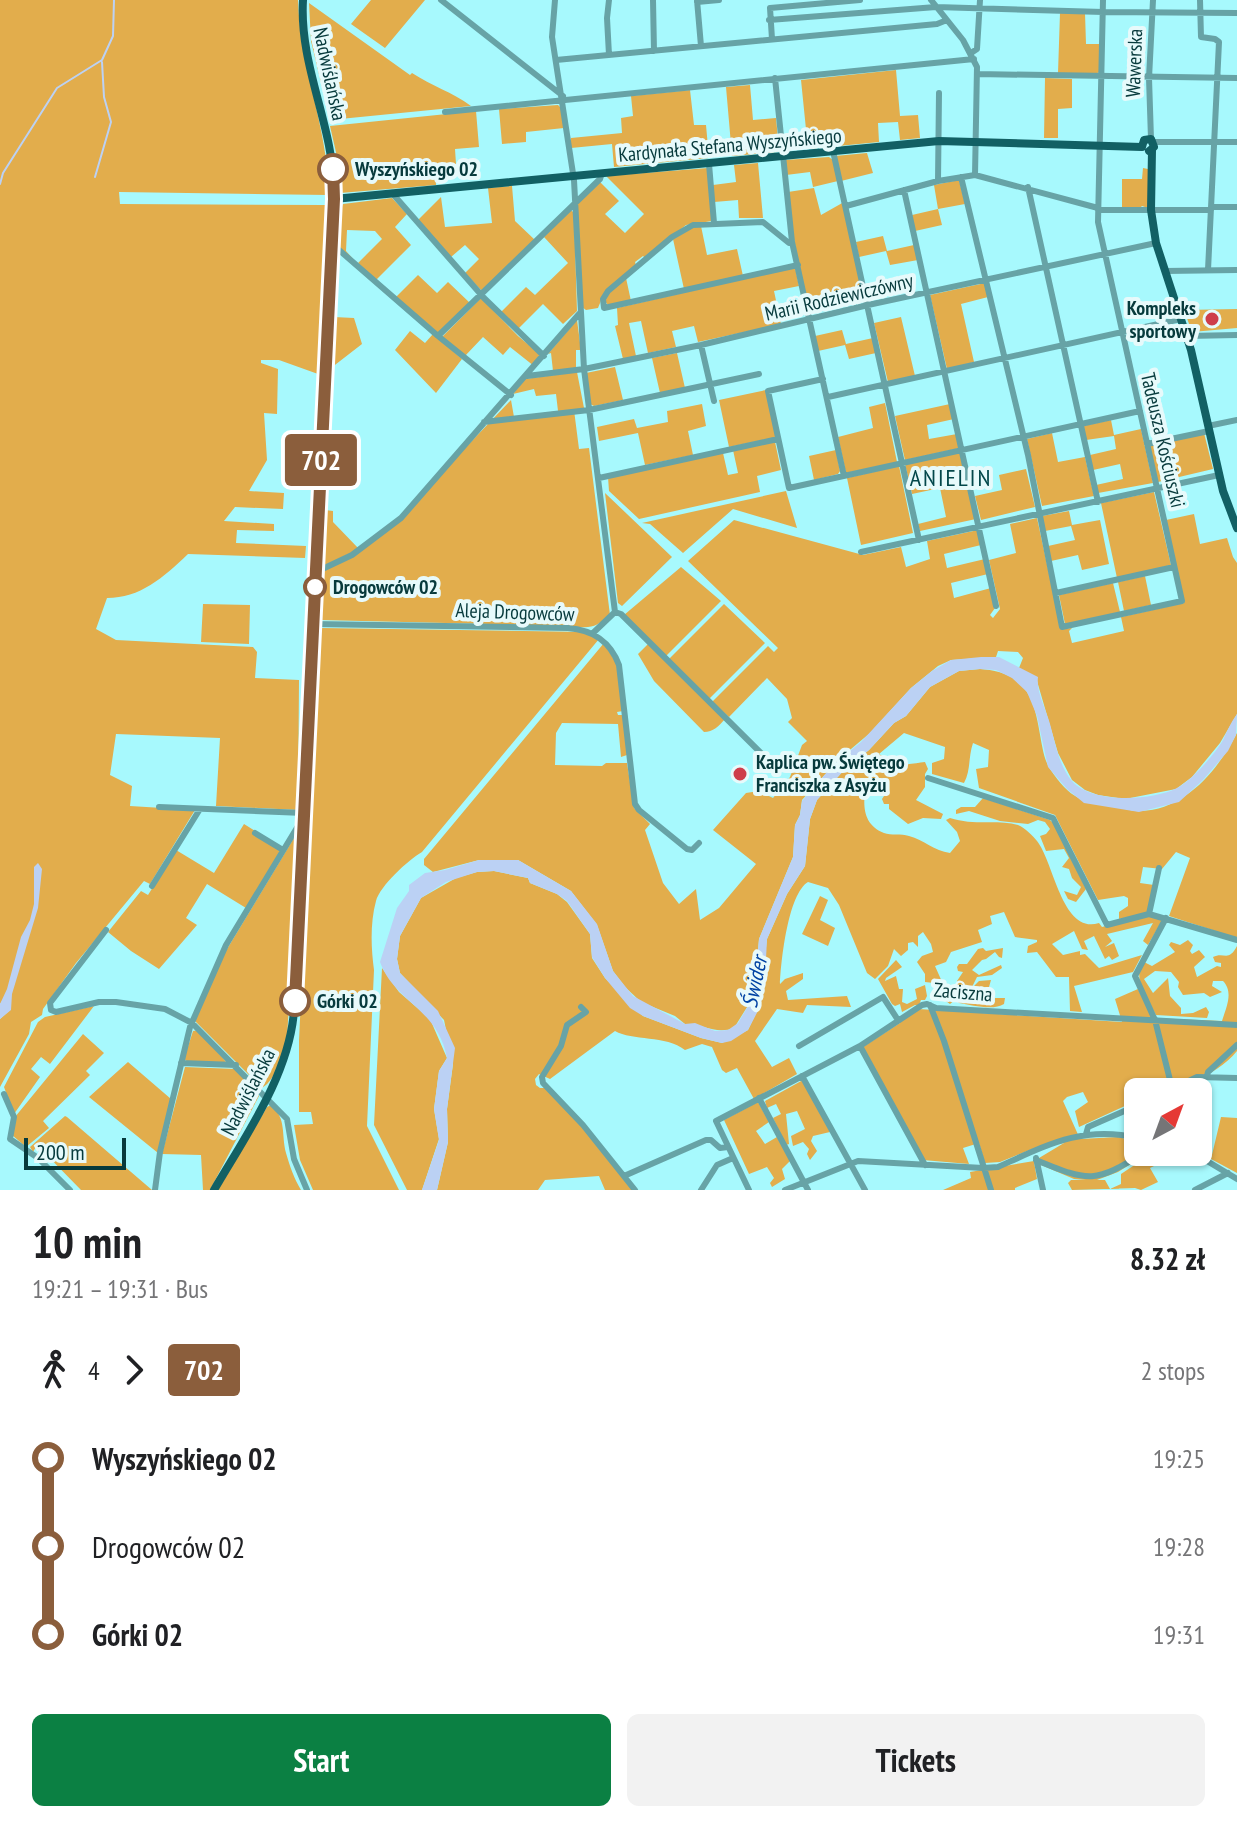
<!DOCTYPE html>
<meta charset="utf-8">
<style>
:root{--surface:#fff;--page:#f2f2f2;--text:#202124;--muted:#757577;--accent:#0b8043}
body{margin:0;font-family:"PT Sans Narrow",sans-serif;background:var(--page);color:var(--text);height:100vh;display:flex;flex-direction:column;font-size:30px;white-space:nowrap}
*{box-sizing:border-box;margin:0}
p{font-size:26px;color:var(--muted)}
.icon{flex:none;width:44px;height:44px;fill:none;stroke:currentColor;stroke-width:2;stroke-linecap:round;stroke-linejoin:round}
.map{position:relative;height:1190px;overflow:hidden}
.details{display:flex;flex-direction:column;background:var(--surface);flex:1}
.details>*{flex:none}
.badge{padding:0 16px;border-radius:6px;font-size:28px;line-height:52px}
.needle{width:52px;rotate:41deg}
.tools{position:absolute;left:1124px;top:1078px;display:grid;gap:16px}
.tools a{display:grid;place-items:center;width:88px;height:88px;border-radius:12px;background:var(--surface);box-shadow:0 2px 6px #0004;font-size:40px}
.scale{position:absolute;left:24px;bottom:20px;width:102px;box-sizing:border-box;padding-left:8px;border:4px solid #073a3c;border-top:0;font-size:22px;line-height:28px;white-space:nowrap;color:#073a3c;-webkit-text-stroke:6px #e7fafb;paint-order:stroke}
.map>.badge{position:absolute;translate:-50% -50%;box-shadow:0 0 0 4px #fff}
.legs{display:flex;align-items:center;gap:12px;height:88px;padding:0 32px;font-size:26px}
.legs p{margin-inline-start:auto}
.overview{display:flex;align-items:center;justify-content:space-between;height:136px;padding:0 32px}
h1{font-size:44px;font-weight:600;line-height:60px}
.primary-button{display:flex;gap:16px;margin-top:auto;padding:16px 32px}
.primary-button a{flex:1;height:92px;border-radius:12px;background:var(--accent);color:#fff;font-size:32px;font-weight:600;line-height:92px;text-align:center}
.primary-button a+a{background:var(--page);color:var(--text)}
ul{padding:0 32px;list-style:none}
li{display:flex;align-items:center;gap:28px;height:88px;font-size:30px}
li i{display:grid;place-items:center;width:12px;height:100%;margin:0 10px;background:currentColor}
li i::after{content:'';width:20px;height:20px;margin:-10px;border:6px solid;border-radius:50%;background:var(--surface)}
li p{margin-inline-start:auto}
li:first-child i{background:linear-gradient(#0000 50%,currentColor 0)}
li:last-child i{background:linear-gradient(currentColor 50%,#0000 0)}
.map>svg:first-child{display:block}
.green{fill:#e2ad4c}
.water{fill:#bbd1f4}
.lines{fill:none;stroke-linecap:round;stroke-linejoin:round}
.stream{stroke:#bbd1f4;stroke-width:2}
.minor{stroke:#67a3a6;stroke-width:6}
.major{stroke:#126064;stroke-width:8}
.line-1-casing{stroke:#fff;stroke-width:18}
.line-1{stroke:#8b5e3c;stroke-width:12}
.stop-1-dot{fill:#fff;stroke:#8b5e3c;stroke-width:4}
.poi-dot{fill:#ce3d4a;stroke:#e7fafb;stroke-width:3}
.labels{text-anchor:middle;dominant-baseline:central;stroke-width:8;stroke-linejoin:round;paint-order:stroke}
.street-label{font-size:20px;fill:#073a3c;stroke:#e7fafb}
.stop-label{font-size:20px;font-weight:bold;fill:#073a3c;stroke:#e7fafb;text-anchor:start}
.poi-label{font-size:20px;font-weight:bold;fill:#073a3c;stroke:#e7fafb;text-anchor:end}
.water-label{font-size:22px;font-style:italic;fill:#0042a3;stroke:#e7fafb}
.quarter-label{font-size:24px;letter-spacing:2px;fill:#03474a;stroke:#e7fafb}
</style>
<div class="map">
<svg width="1237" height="1190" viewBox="0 0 1237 1190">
<rect width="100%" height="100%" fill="#a7f9fd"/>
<path class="green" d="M0 0H298C300 66 328 129 329 195L119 192 120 204 325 205 328 209 318 374 279 360H261V363L278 369 277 414 264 413 267 460 249 491 284 493 283 509 235 507 224 521 274 524V531L237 530 236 543 306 546 305 558 188 554C163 578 140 598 107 598L96 629 116 640 253 647 257 652 255 678 299 680 298 810 216 806 220 738 116 734 110 775 132 786 130 806 195 810 150 884 144 881 76 963 43 1009 42 1015 31 1022 29 1034 0 1087V1019L10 1010 3 1000 0 1004Z
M371 0H425L385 48 351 24Z
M309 3 410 75 412 73C432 86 452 92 471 106L330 120 311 41Z
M1060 13H1085L1086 44H1099V72L1096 74 1058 73Z
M896 70 900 116 918 115 920 138 900 140 898 122 878 123 879 142 808 149 801 80Z
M1045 78 1072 79V108L1058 109V138H1044Z
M750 85 753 120 776 118 779 149 777 152 732 156 726 87Z
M690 90 694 125H706L709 158 614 167 612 144 571 148V138L622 133 621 118 633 116 631 96Z
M558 105 562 109 564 128 526 132V142L502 144 499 109Z
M476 111 479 147 455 149 456 164 435 167 436 185 340 193 338 161 330 126Z
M867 153 873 173 841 181 835 156Z
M829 157 833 160 838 181 813 187 810 172 786 175 785 160Z
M758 163 763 218H739L738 200 714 202 713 185 736 182 734 165Z
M708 168 712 221 686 225 645 258 643 256 635 262 636 265 626 278 631 301 609 306 602 298 598 308 586 310 582 307 577 204 600 182 619 201 605 214 625 233 644 214 606 176Z
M1143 168 1148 169V208L1142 206 1140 208H1122V179H1142Z
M959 180 965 204 938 209 942 225 915 231 912 215 938 209 934 185Z
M512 186 515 221 535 240 482 291 465 273 479 259 465 245 451 257 418 220 441 197 445 227 492 223 488 188Z
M814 188 821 215 844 202 862 288 807 301 792 230 788 192Z
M392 198 407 214 395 227 411 245 376 280 358 263 382 239 375 231 347 230 346 251 355 261 338 246V214L343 204Z
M571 210 574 213 577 311 563 324 543 304 517 330 500 313 526 287 535 295 568 263 544 237Z
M695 226H701L707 255 737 249 743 276 684 289 673 239Z
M883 236 887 251 914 245 918 260 890 265 886 251 859 257 856 242Z
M795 267 799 286 774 291 781 324 698 342 694 326 672 331 676 347 648 353 641 321 629 323 636 356 623 359 615 326 618 325 617 308Z
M418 275 437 293 448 282 470 303 440 332H437L396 297Z
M985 283 988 297 961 304 974 362 947 369 930 295Z
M481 298 518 336 542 356 534 366 510 347 503 355 483 337 465 356 442 337Z
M1237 309V328L1192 332 1184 310Z
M334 317 354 318 362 344 331 368Z
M901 317 915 376 888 382 874 323Z
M577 320 581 350H576V368L553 371 551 353 548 354Z
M842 330 846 344 873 338 876 353 849 359 845 345 818 351 815 336Z
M410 331 425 343 433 334 462 359 436 393 395 350Z
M677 353 685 388 660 393 652 358Z
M615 367 623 400 594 406 590 404 586 373Z
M577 372 584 408 574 410 579 449 589 448 610 615C596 627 591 629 572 626L319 620 322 570 384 533 511 400 514 417 558 411 556 394 536 396 534 389 513 394 525 379Z
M766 390 777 437 729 447 719 400Z
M885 403 897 462 846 473 838 437 873 428 869 407Z
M702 404 706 426 688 431 693 455 645 465 638 433 599 441 597 427 634 419 637 428 668 422 667 411Z
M950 404 954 419 927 425 929 439 957 434 960 448 905 460 895 416Z
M1111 420 1114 435 1141 429 1153 483 1098 493 1096 485 1123 479 1120 464 1093 470 1090 455 1116 449 1114 436 1086 440 1083 426Z
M1052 433 1058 462 1085 457 1094 496 1042 506 1027 439Z
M1204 433 1213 469 1158 482 1149 446Z
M775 442 781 470 757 476 760 492 639 519 609 491 608 477 723 453 728 475 738 473 733 450Z
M836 450 840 471 838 474 814 480 809 456Z
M961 452 976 519 920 531 918 524 946 517 940 488 912 494 905 464Z
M899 466 913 533 861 545 847 478Z
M1026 469 1035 507 981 520 975 496 1002 490 999 475Z
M786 491 797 528 733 509 683 553 650 524 642 523Z
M1154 492 1171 565 1117 578 1101 503Z
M605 493 672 557 622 606 618 603Z
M325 510 333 511V522L359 549 319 568Z
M1069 511 1072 525 1100 520 1109 564 1082 570 1078 555 1051 561 1048 546 1075 540 1071 526 1045 531 1042 516Z
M1194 514 1200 544 1227 538 1233 557 1237 563V714L1220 743 1192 777 1176 789 1125 799 1098 795 1085 790 1072 780 1058 753 1037 681 1019 668 1023 658 1018 652 998 651 996 657 951 660 938 666 911 688 870 733 838 760 802 800 800 815 795 825 793 857 759 939 754 996 734 1028C715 1035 702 1023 685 1024L675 1016 641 1002 625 987 613 971 597 925 571 891 518 860H479L433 872 424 865V859L604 643 618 666 623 711 617 712 618 715H624L627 755 621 757 618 724 562 723 556 733 555 765 602 766 606 763H627L634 808 650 824 645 830 663 883 679 904 696 889 700 920 719 908 756 864 713 830 746 793 759 791 773 798 790 777 802 745 807 741 788 722 792 718 787 699 767 678 729 717 712 702 768 646 774 652 778 648 688 561 734 520 863 555 901 547 906 567 930 559 927 541 978 530 981 545 944 554 947 568 985 559 988 574 951 583 954 598 991 588 995 608 990 615 993 618 1000 609 989 560 1016 553 1010 524 1037 518 1061 629 1072 628 1069 631 1072 643 1124 631 1121 617 1184 603 1166 520Z
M681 567 721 601 666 656 624 615Z
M1145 576 1151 605 1124 611 1118 582Z
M1113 583 1120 612 1065 624 1059 595Z
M203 604 250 605 249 644 201 642Z
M724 604 765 643 709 699 669 659Z
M321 628 586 632 599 639 422 852C408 860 380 886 376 901 370 923 371 948 374 970L367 1126 399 1190H313L300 1160 294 1125 313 1124 311 1112H299V1041L318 633Z
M648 644 725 719C719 726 713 732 704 732L654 681 638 654Z
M980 669C995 670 1014 674 1024 688 1042 710 1038 751 1050 769 1070 799 1083 803 1116 807 1124 808 1133 812 1141 811 1185 810 1218 770 1237 733V938L1169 916 1190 858 1176 852 1162 869 1143 867 1140 883 1154 885 1149 913 1119 919V912L1128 906V898L1124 896 1098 900 1055 815 979 788 976 769 988 767 989 750 973 743C968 758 971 770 964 783L932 774V763L944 759 945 747 904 733 879 754C900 767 903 765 925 762L928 769 925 774V787L916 800 943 814 941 819 923 818 908 824 889 809V804H884L882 799 886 793 882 788 876 792 865 791C863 808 864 825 884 833 891 836 901 833 909 836 924 840 934 851 950 853L960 841 957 832 946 820 950 818C974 826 998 819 1018 825 1025 828 1033 836 1037 841 1054 862 1062 935 1099 923L1102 927 1150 915 1163 919 1148 945 1143 941 1153 923 1107 934 1112 941 1105 947 1114 943 1119 956 1112 960 1109 956 1105 959 1094 936 1084 941 1088 950 1082 949 1074 931 1052 944 1063 955 1080 951V955L1085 954 1099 968 1142 955 1133 972 1074 986 1082 1012 1070 1011 1069 977H1056L1037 952 1027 953 1028 946 1037 942V940L1015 937 1004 912 990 916 992 924 978 930 982 942 951 952 946 962 935 966 943 984 925 982V974L917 962 922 956 933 952 931 944 923 932 918 936V947L913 942 908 943V950L901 956 894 949 888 966 875 979 867 973 839 905 828 888 808 882C788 894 781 961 780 984L785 979 803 973V979L786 991 788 1000 847 996 851 1007 807 1005 803 1013 777 1009 755 1041 772 1067 789 1058 797 1074 754 1099 737 1068 726 1073 722 1070 712 1047 702 1044 685 1050C666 1035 632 1041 615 1031L550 1079 539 1074 535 1079 536 1085 540 1088H545L582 1126 632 1190H605L599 1176 545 1180 538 1190H437L448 1142 447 1109 453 1064 444 1020 400 973 397 959 400 936 421 898 456 878 477 872 494 871 528 878 530 883 557 894 567 902 590 934 592 958 605 978 643 1016 701 1038 722 1043 748 1030 759 1007 767 939 787 894 805 866 810 819 817 800 845 769 869 750 894 723 906 716 930 687 959 671Z
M983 798 1050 820 1054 824 1086 889 1076 902 1068 899 1064 891 1077 895 1081 887 1072 878 1069 869 1062 867 1069 858 1064 849 1046 851 1040 836 1046 834 1050 829 1045 822 1038 820 1028 824 1000 821 969 811 956 814V810L961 807H975Z
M244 824 282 848 246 908 207 884 186 918 197 925 159 969 131 951 108 932 141 891 148 895 176 850 214 873Z
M300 828 287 1037C282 1053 277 1079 262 1088L195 1021 221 959Z
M820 896 828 900 820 920 835 928 828 946 802 934Z
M1188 940 1193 945 1190 951 1192 954 1199 950 1205 957 1194 967 1197 977 1217 966 1221 967V963L1215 962 1213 957C1224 951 1228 963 1237 946V1051C1215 1078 1172 1092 1138 1092V1100L1079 1127 1075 1111 1088 1102 1083 1092 1067 1097 1063 1101 1080 1139 1118 1137 1138 1142V1152H1150L1118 1172 1097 1180H1105L1110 1189 1121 1184V1174L1154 1152H1158L1162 1162 1150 1168 1158 1182 1141 1190 1135 1188 1072 1190 1068 1183 1071 1180H1086L1074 1179 1034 1162 1037 1179 1015 1188V1190H943L971 1178 970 1172 1034 1161 1064 1143 1032 1149 1000 1162 985 1163 979 1143 963 1148 969 1164 923 1160 863 1047 900 1023 899 1018 918 1009 1122 1022 1115 999 1138 989 1152 1018 1222 1021C1226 1008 1234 992 1223 981H1213L1212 986 1222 992 1210 997 1204 993 1183 995 1178 987 1179 982 1171 972 1155 971 1144 979 1153 993 1168 978 1170 996 1181 1008V1014L1193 1013 1206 1007 1209 1012 1207 1018 1156 1015C1147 997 1133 980 1142 961L1152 966 1175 952 1169 945 1171 942 1180 945Z
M983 948 986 951 1003 948 1002 958 999 957 995 952 986 959 982 960 972 970 979 975 1001 965 1002 968 992 975 977 977 971 989 979 981 991 980 989 987H979L967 997 969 1001 995 1002V998H1005L1004 1004C993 1011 972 1005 959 1003L956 999 950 1004 943 999H938L936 996 946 987 958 991 957 981 963 972 958 971 957 967 959 964H967L978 949Z
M896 960 902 967 886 978 885 981 896 976 899 989H903L902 1002 907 1004 917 999 915 989 925 985 927 996 925 1000H921L919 1005H915L902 1012 900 1004 895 1006 892 1004 878 979Z
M382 968 399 992 430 1019 447 1058 439 1071 434 1109 439 1139 422 1190H407L374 1125Z
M94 1006 50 1064 41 1057 31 1069 40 1077 14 1114 4 1087 38 1022 45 1017Z
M199 1030 227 1063 188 1062 184 1059 193 1031Z
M83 1034 104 1053 86 1071 90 1075 43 1121 49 1128 26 1147 12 1135 15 1117Z
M128 1062 171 1099 158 1153 89 1097Z
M185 1067 236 1069 259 1096 210 1190H203L201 1155 162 1154Z
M803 1080 830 1132 813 1136 811 1141 817 1151 810 1160 807 1154 809 1149 803 1142 793 1146 791 1136 805 1129 797 1111 786 1114 789 1144 786 1145 773 1118 781 1114 776 1104 767 1108 765 1101Z
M758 1102 769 1122 756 1131 765 1144 777 1137 790 1161 782 1169 785 1179 772 1187 770 1183 774 1178 767 1167 749 1174 724 1120Z
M271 1105C287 1119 281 1134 286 1153 290 1167 294 1178 301 1190H218L267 1107Z
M65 1116 67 1117 152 1190H81L37 1145 33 1152 30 1147Z
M1221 1117 1237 1118V1173L1211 1159Z"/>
<path class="water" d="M981 657H999L1038 677C1036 692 1046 709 1050 724 1055 742 1059 766 1072 781 1092 804 1152 801 1177 788 1191 781 1215 754 1223 740 1227 731 1231 722 1237 714L1236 735 1228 751 1203 780 1179 802 1139 812 1084 803 1067 789 1048 767 1037 716 1027 692 1012 678 996 670 980 669 959 671 930 687 906 716 894 723 869 750 845 769 817 800 810 819 805 866 787 894 767 939 765 979 760 1007 748 1030 731 1041 722 1043 701 1038 643 1016 630 1008 605 978 592 957 590 934 567 901 557 894 530 883 528 878 494 871 477 872 446 882 421 898 400 936 397 959 400 973 438 1011 455 1048 447 1109 448 1142 437 1190H422L439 1140 434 1109 439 1071 447 1058C437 1007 395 1003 380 962L397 908 409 891V885L425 873 445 870 479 860H518L571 891 597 924 613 971 633 996 685 1024 695 1023 715 1031 728 1030 738 1023 754 996 759 939 793 857 795 825 800 815 802 801 835 763 861 742 911 688 932 671 951 660Z
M38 863 42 869 38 908 12 994 11 1010 0 1019V1004L7 989 21 937 30 920 34 904V867Z"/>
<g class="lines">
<path class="stream" d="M95 177 111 122 104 97 102 62
M0 184 3 173 57 88 102 60 113 36 114 0"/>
<path class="minor" d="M441 0 563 96
M555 0 552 37 574 180 584 369 615 612
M653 0 654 51
M697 0 701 46
M931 0 963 40 977 67 975 175
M1200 0 1201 37 1215 39 1219 42 1208 270
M697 2 719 0
M769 20 936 7 1103 12 1237 13
M772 39 770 8 860 0
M971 53 977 49 980 0
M609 55 607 18 609 0
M556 60 937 24 947 20
M977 74 1237 78
M775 78 792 242 844 476
M445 112 974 59
M1151 139 1149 78 1153 0
M1154 142H1237
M833 151 919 540
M709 164 714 223
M961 177 1028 455 1062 627 1182 601 1098 222 1103 0
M938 181 939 93
M1028 187 1098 502
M904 190 996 606
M392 193 484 298 544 356
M846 206 938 181 975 175 1098 208
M1212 207H1237
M1098 210H1211
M792 242 789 243 763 222 693 225 672 237 608 291 603 299 604 308 798 265
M331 247 339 250 438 336 511 395
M1165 271 1237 270
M438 336 600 179 602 173
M1187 336 1237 335
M701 345 714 401
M527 376 584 369 701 345 868 305 1156 243
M823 379 768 391 789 488 1140 411
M828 397 1181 319
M484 422 589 410 759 374
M1208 426 1237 420
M1147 444 1209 431
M599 478 778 439
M861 552 1219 475
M316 572 352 555 401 518 579 314
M1056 593 1174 567
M313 624 568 628C593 630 610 641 619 665L635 804 639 810 687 849 692 850 699 843
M593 633 615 612 621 614 766 758
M928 778 1053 818 1107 925 1149 914 1237 940
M159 807 304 813
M255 833 283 850
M152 886 200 809
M1149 914 1159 868
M1166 918 1135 976 1155 1020 1173 1092
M106 930 50 1003 51 1010 56 1012 99 1002H116L165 1009 192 1023 287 1119 294 1159 307 1190
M930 1005 944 1041 991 1190
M581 1007 586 1012 567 1025 561 1046 542 1077 543 1083 583 1125 635 1190
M799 1046 883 997 898 1020
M860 1046 925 1165
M181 1063 236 1065
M802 1076 865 1190
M1207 1076 1208 1072 1237 1045
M1166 1092 1197 1077 1237 1078
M4 1094 14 1117 10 1139 38 1158 70 1190
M759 1098 808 1190
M1086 1134 1088 1127 1138 1105
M1192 1152 1237 1179
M1036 1158 1043 1190
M1036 1160C1090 1182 1094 1184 1145 1152
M624 1176 706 1140H711L720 1148 728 1147
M155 1190 160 1152 190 1027 226 945 298 826H303
M701 1190 717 1165 733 1158
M749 1190 716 1121 860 1046 922 1005 927 1004 936 1008 1237 1025
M785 1190 858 1161 983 1168 998 1167C1047 1145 1083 1125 1138 1138
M1195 1190 1228 1173"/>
<path class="major" d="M1142 147 1144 140 1151 139 1154 147 1149 151
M1152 150 1151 210 1156 243 1191 350 1223 491 1237 528
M334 199 939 141 1142 147
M214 1190C246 1135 289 1075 294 1011L334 189C333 125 299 65 303 0"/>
</g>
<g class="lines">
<defs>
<path id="line-1" d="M295 1001 334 199 333 169"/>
</defs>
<use href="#line-1" class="line-1-casing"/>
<use href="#line-1" class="line-1"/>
</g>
<g class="stop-1-dot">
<circle cx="333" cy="169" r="14"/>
<circle cx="315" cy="587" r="10"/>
<circle cx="295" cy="1001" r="14"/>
</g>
<g class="poi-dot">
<circle cx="1212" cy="319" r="8"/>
<circle cx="740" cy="774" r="8"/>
</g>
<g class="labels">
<g class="street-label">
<text transform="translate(1134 63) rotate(-88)">Wawerska</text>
<text transform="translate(330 74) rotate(78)">Nadwiślańska</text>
<text transform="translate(730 145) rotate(-5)">Kardynała Stefana Wyszyńskiego</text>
<text transform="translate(839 297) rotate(-13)">Marii Rodziewiczówny</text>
<text transform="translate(1163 440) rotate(77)">Tadeusza Kościuszki</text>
<text transform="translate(515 612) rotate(2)">Aleja Drogowców</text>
<text transform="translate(963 992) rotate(5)">Zaciszna</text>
<text transform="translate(248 1092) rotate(-63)">Nadwiślańska</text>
</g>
<g class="stop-label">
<text x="355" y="169">Wyszyńskiego 02</text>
<text x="333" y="587">Drogowców 02</text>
<text x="317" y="1001">Górki 02</text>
</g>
<g class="poi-label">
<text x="1196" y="308">Kompleks<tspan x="1196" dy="23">sportowy</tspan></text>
<text x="756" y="762" text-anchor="start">Kaplica pw. Świętego<tspan x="756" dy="23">Franciszka z Asyżu</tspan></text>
</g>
<g class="water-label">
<text transform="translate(754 982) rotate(-78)">Świder</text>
</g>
<g class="quarter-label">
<text x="951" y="477">ANIELIN</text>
</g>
</g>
</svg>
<div class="tools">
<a><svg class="needle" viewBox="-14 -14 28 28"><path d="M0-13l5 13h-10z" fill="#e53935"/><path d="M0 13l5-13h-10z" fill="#757577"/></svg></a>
</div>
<div class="scale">200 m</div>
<b class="badge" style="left:321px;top:460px;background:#8b5e3c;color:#fff">702</b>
</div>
<section class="details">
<div class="overview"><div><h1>10 min</h1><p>19:21 – 19:31 · Bus</p></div><b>8.32 zł</b></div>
<div class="legs"><svg class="icon" aria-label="walk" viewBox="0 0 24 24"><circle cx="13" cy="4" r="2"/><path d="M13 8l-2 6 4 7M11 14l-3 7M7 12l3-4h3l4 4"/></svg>4<svg class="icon" aria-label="forward" viewBox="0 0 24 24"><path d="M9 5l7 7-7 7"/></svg><b class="badge" style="background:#8b5e3c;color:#fff">702</b><p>2 stops</p></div>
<ul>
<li><i style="color:#8b5e3c"></i><b>Wyszyńskiego 02</b><p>19:25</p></li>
<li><i style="color:#8b5e3c"></i><span>Drogowców 02</span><p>19:28</p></li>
<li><i style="color:#8b5e3c"></i><b>Górki 02</b><p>19:31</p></li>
</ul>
<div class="primary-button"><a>Start</a><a>Tickets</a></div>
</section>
